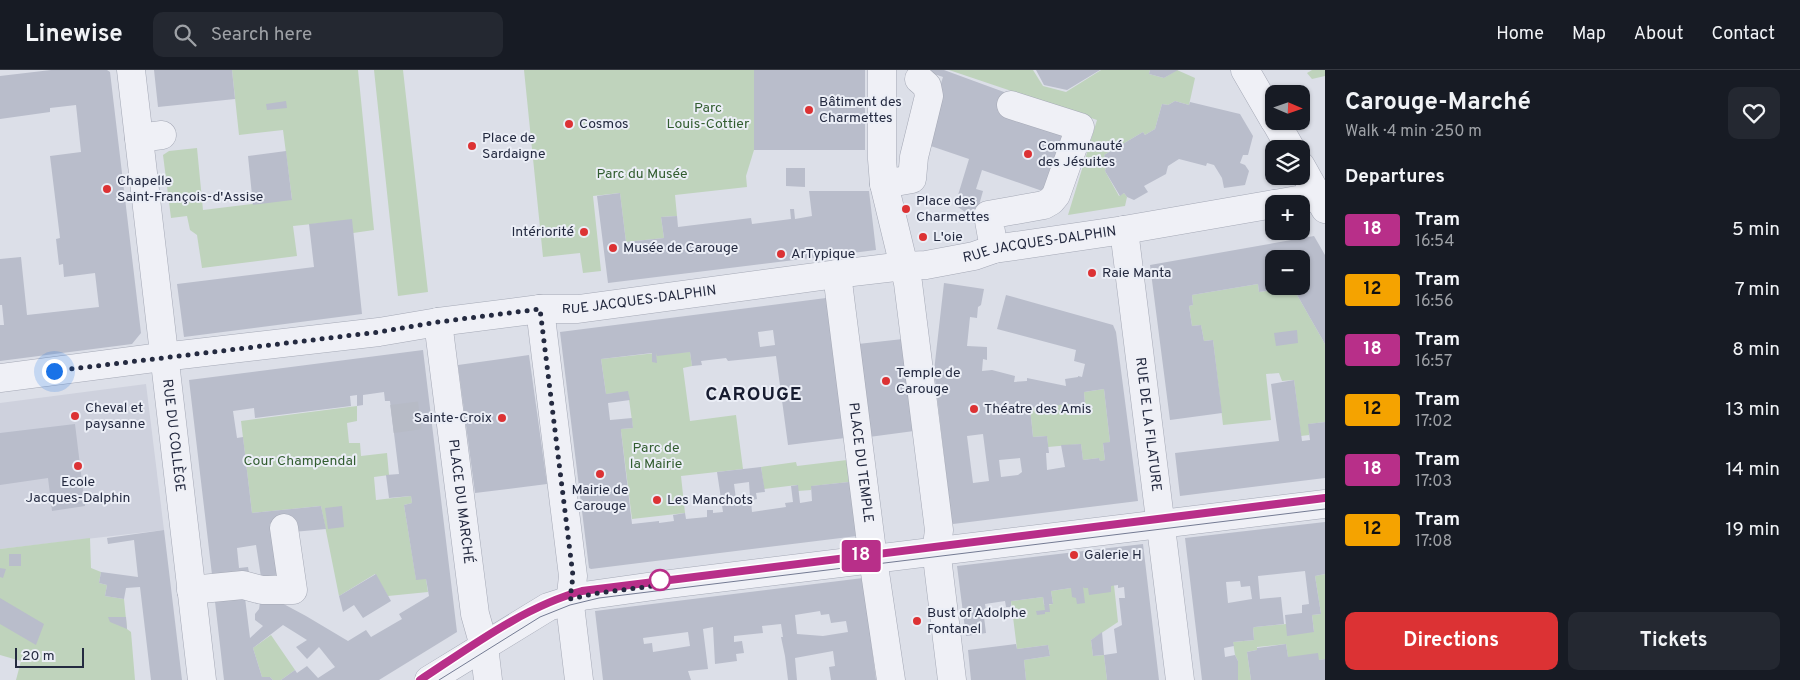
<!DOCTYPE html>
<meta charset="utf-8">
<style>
:root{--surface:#171b24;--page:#242831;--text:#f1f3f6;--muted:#9ea1a6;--line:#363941;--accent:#dc3234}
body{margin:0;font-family:Overpass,sans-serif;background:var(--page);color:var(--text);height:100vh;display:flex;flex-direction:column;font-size:19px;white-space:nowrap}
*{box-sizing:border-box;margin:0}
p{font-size:16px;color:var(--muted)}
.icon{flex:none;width:28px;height:28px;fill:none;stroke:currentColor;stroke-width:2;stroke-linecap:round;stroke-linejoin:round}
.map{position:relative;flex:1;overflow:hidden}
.side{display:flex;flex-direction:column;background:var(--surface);width:475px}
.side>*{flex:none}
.badge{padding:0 10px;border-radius:4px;font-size:18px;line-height:32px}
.needle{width:32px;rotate:92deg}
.fabs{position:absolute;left:1265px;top:15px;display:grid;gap:10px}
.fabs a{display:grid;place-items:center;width:45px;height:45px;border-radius:10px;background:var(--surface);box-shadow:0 1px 4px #0004;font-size:25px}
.scale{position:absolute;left:15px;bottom:12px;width:69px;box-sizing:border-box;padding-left:5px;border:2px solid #242a40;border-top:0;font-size:14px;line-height:18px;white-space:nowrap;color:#242a40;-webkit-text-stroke:4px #ebeef6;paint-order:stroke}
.you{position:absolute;width:25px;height:25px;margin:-12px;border:4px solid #fff;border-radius:50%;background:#1a73e8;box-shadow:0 0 0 8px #1a73e833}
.map>.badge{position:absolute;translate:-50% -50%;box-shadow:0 0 0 2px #fff}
h2{padding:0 20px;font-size:19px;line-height:45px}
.round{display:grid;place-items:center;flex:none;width:52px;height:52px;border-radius:10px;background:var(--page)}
.summary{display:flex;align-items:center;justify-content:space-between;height:85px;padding:0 20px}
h1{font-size:24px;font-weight:700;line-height:38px}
.primary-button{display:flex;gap:10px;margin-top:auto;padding:10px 20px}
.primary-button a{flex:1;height:58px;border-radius:10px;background:var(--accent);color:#fff;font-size:20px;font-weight:700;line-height:58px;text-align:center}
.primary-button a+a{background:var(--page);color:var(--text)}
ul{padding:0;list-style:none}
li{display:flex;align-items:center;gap:15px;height:60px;padding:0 20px}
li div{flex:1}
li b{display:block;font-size:19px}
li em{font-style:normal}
li .badge{min-width:55px;font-weight:700;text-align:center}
header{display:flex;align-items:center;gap:30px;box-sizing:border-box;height:70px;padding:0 25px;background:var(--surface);border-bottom:1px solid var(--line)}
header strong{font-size:24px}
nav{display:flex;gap:28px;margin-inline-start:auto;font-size:18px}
.search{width:350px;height:45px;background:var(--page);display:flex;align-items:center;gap:12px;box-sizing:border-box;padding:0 18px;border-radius:10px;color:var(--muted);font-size:19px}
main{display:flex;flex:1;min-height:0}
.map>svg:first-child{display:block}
.built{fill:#ced1dd}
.green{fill:#bfd3bc}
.building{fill:#b9bdcb;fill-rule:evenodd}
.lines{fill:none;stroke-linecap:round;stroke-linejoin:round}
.minor-tunnel{stroke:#b7bbc6;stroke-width:28;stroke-dasharray:28 14;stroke-linecap:butt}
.minor-casing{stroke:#a5a9b6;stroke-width:29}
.minor{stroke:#eff0f6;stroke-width:28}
.tram{stroke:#747b93;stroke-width:1}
.line-casing{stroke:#fff;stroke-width:11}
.line{stroke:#b82f89;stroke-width:8}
.walk{stroke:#242a40;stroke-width:5;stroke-dasharray:0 9}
.poi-dot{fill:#dc3234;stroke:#ebeef6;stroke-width:2}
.stop-dot{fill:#fff;stroke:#b82f89;stroke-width:2.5}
.labels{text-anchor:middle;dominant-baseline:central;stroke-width:4;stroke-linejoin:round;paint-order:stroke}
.poi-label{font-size:14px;fill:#242a40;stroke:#ebeef6;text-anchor:start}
.park-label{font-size:14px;fill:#325d30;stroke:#ebeef6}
.street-label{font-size:14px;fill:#242a40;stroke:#ebeef6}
.district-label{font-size:19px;font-weight:bold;letter-spacing:1px;fill:#171c30;stroke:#ebeef6}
</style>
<header>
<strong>Linewise</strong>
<div class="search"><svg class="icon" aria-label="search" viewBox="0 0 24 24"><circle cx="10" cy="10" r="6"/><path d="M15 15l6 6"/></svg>Search here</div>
<nav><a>Home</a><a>Map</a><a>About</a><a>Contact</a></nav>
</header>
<main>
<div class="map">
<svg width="1325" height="610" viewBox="0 0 1325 610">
<rect width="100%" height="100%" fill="#dcdfe8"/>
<path class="built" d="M146 314 164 460 0 479V333Z"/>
<path class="green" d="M232 0H358L374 160 353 163 351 150 293 156 297 186 202 198 197 165 190 160 187 146 171 148 163 85 169 81 197 78 203 140 292 129 283 60 239 65Z
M374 0H403L428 222 398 226Z
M524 0H754V80L746 106 747 117 675 125 677 146 661 147 664 168 626 172 620 123 593 126 601 201 583 203 580 183 543 187Z
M949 0H1033L1043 16 1066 22 1101 0H1150L1149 4 1164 8 1177 0 1195 8 1189 35 1175 31 1168 35 1162 34 1155 59 1145 65 1143 62 1104 85 1108 92 1105 101 1119 126 1124 123 1127 127 1125 136 1068 145 1097 50Z
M1312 0H1325V6L1312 9 1307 3Z
M1258 214 1259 222 1281 219V216H1292L1325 274V352L1309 354V365L1301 366 1294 310 1282 311 1279 303 1266 304 1271 350 1223 355 1213 270 1204 271 1201 255 1192 256 1189 236 1193 235 1192 225Z
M690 282 692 296 683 298 690 351 736 345 743 399 681 406 685 443 632 449 621 361V359L633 358 628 322 606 324 601 289 656 283Z
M1104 319 1110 372 1103 374 1105 390 1100 391 1099 388 1083 390 1081 374 1048 377 1047 366 1033 367 1030 338 1069 334V337L1085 334 1084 322Z
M357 336V351L347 353 349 373H360L361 386 387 383 389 405 374 407 376 430 411 426 412 433 404 435 416 509H426L428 522 388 526 375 504 339 526 321 436 252 443 241 351Z
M847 390 849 412 812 416 811 420 798 421 797 415 764 419 761 397 796 392 797 396Z
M90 468 91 498 101 502 99 513 107 515 105 526 124 529 127 559 131 562 135 610H16L21 591 0 585V479Z
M1325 504V589L1319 590 1288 587 1286 574 1257 577V580L1247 582 1251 610H1238V591L1235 585 1233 572 1254 570 1253 558 1255 557 1286 554 1314 562 1312 545 1321 544 1315 506Z
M1114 515 1118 552 1091 570 1093 586 1104 585 1107 610H1026L1024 590 1050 586 1048 575 1017 579 1011 531 1043 527 1044 535 1053 534 1051 521 1084 516 1085 518Z
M271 565 295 600 281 610H273L270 607H262L253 578Z"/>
<path class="building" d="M51 0H107L110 2 141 263 132 274 0 291V255H4L2 235H0V189L21 187 27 245 99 237 95 203 64 207 63 194 59 195 56 169 60 168 50 86 81 82 76 35 50 38V42L0 49V6Z
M154 0H232L235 29 158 37Z
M754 0H865V80H754Z
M922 0H944L1004 22 998 42 1068 65 1048 123 982 100 976 119 983 121 976 146 968 144 955 135 969 89 922 73 943 7Z
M1036 0H1100L1067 20 1044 15Z
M1150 0H1178L1164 8 1149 4Z
M286 31 287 38 267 40 266 34Z
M1175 31 1189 35 1190 32 1240 44 1253 66 1248 85H1243L1240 93 1245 95 1249 101 1245 115 1224 118 1222 108 1214 95 1207 93 1206 96 1179 89 1168 96 1166 104 1144 116 1148 122 1134 130 1127 127 1124 123 1120 126 1105 101 1108 92 1104 85 1143 62 1145 65 1155 59 1162 34 1168 35Z
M286 81 292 130 253 135 248 86Z
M786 98H805V117L786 116Z
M809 121H869L876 180 608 213 597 126 620 123 626 172 664 168 661 147 677 146 678 157 751 148 752 154 791 149 790 139H794L795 149 812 146Z
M352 149 362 244 184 267 177 214 314 197 309 154Z
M1314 166 1325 185V274L1292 216H1301V189H1274V216H1281V219L1259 222 1258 214 1192 225 1193 235 1189 236 1192 256 1201 255 1204 271 1213 270 1222 343 1170 350 1150 195Z
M944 213 984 219 981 235 978 237 977 248 970 247 967 276 987 277V290L983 289 982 301 992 300 1015 306 1014 312 1027 311V308L1066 316 1065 309 1078 307V306L1082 307 1085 294 1074 291 1076 280 997 259 1006 225 1113 255 1116 262 1138 431 953 454 952 453 934 301ZM1104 319 1110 372 1103 373 1105 390 1100 391 1099 388 1083 390 1081 374 1061 375 1065 397 1047 400 1046 383H1049L1047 366 1033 367 1030 338 1069 334V337L1085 334 1084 322ZM983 364 989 411 973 413 967 366ZM1020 388 1022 402 1018 405 1001 407 999 390Z
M826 228 845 368 788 375 776 286 738 290 728 291 726 288 701 291 702 295 692 296 690 282 657 286 656 283 657 293 652 292V283L601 289 606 324 628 321 630 330 608 333 610 350 632 348 633 358 621 359V361L632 454 659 451V453L674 451 673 445 685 443 686 449 707 447V440H713V443L723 442 717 402 761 397 765 422 756 423 757 429 751 430 752 442 786 437 785 433 793 432 791 416 798 415 800 433 812 431 811 416 849 412 850 413 857 466 591 499 589 498 560 262ZM773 260 775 275 760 277 758 262ZM749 412 750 427 736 429 734 414Z
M1297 260 1298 273 1276 276 1274 263Z
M903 269 914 361 869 367 858 274Z
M423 280 457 562 379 610H281L295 600 297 603 307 596 318 608 335 597 319 577 307 589 296 577 307 570 283 555 253 578 262 607H270L273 610H224L214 523 244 520 250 568 263 556 255 550V544L259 539 261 526 278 531 306 546 348 571 366 560 371 567 402 549 399 544 429 526 426 509 416 510 404 435 412 433 411 426 389 428 386 405 399 404 390 331H385L384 322 363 325V335L357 336V325L350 326 351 336 255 348 254 338 233 341 237 368 243 367 252 443 321 436 326 459 293 462 282 504 261 507 256 475 237 478 239 498 248 497 250 509 213 513 189 310Z
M529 285 547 414 475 423 458 295Z
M1294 310 1302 371 1310 370 1308 354 1325 352V408L1180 426 1175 383 1279 371 1271 314Z
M75 354 85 436 52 441 48 408 0 415V363Z
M342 436 344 457 328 459 325 438Z
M1325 452V504L1315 506 1321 544 1312 545 1314 562 1287 566 1285 545 1302 543V535L1309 534 1305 501 1258 506 1260 529 1281 527 1284 554 1255 557 1253 558 1254 570 1233 572 1234 576 1224 578 1225 587 1235 585 1238 591V610H1202L1185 468ZM1240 511 1241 517 1250 516 1252 529 1228 533 1226 512Z
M164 460 171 518 182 610H151L140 517 126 518 124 529 105 526 107 515 99 513 101 502 138 507 134 470 108 474 107 468Z
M1143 474 1159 610H1107L1104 585 1117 583 1114 559 1122 555 1119 528H1125L1124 517 1118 518V515L1111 516V522L1089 525 1088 518H1084L1083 517 1085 533 1077 534 1076 528 1072 527 1071 518 1051 521 1053 534H1049L1050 542H1045V544L1037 545 1036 541 1045 540 1043 527 1011 531V537H1006L1005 531 985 534 987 546 984 547 986 563 966 566 957 496Z
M9 484H21V496H9Z
M0 498 6 499 3 508 0 507Z
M376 504 391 531 363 548 354 535 343 542 339 526Z
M863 508 876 610H831L829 597 835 596 833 581 795 588 797 610H788L785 586 781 567H783L781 554 762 556 763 563 734 566V572L742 571 744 583 736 584 737 591 715 594 713 557 703 559 708 599 688 601 691 610H603L595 541ZM820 541 821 545 829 544 831 553 846 551 848 562 823 566 797 564 795 545ZM688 562 690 576 653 582 652 573 644 574 643 568Z
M0 528 44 554 36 575 0 554Z
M108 547H126L127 559 110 552Z
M1102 562 1104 585 1093 586 1091 570Z
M1016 574 1017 579 1048 575 1050 586 1024 590 1026 610H971L968 580Z
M1286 574 1288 587 1318 583 1319 590 1325 589V610H1251L1247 582 1257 580V578Z"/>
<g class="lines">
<path class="minor-tunnel" d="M392 349 431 344"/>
<defs>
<g id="minor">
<path id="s1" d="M131 0 202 610"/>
<path d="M882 0V89L884 114 908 213 939 460 937 476V487L952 610"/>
<path d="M1245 0 1274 50"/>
<path d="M1275 51 1291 79"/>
<path d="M139 68 162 65"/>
<path d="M1301 96 1325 139"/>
<path d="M884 114 912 109 914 87 929 26 927 16 919 9"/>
<path d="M1275 134 1325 125"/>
<path id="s2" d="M1124 160 1180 610"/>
<path d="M994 179 988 145 1044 135 1051 131 1056 125 1080 57 1011 35"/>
<path id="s3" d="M837 204 873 489 891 610"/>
<path d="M540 239 573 506 570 535 579 610"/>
<path id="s4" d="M438 252 475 544 484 576 488 610"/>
<path id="s5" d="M0 308 154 288 379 262 438 252 540 239H578L837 204 904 196 926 195 974 186 994 179 1124 160 1274 134"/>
<path d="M191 520 243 515 262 520H293L284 458"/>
<path d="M429 610 548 537 583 526 661 515 1325 434"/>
</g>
</defs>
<use href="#minor" class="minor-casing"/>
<use href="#minor" class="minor"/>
<path class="tram" d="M420 610C470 579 525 536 582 521L1325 428
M439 610 540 547 570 535 599 528 1325 439"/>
</g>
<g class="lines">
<defs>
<path id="line" d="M420 610C469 578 525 536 582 521L1325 428"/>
</defs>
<use href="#line" class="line-casing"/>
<use href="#line" class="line"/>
<path class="walk" d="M54 301 379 262 438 252 540 239 573 506 570 529 598 523 661 515 660 510"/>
</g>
<g class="poi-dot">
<circle cx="809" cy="40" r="5"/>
<circle cx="569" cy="54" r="5"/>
<circle cx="472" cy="76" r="5"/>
<circle cx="1028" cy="84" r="5"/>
<circle cx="107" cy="119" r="5"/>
<circle cx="906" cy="139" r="5"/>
<circle cx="584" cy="162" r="5"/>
<circle cx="923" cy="167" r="5"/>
<circle cx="613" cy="178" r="5"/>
<circle cx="781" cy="184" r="5"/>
<circle cx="1092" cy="203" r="5"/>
<circle cx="886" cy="311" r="5"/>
<circle cx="974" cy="339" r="5"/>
<circle cx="75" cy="346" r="5"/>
<circle cx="502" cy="348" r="5"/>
<circle cx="78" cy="396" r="5"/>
<circle cx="600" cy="404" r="5"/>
<circle cx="657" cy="430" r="5"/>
<circle cx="1074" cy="485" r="5"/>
<circle cx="917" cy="551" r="5"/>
</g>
<circle class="stop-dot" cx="660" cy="510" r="10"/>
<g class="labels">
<g class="poi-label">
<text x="819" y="32">Bâtiment des<tspan x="819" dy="16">Charmettes</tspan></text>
<text x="579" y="54">Cosmos</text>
<text x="482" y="68">Place de<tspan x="482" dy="16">Sardaigne</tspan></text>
<text x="1038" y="76">Communauté<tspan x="1038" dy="16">des Jésuites</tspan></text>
<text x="117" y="111">Chapelle<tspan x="117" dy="16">Saint-François-d'Assise</tspan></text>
<text x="916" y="131">Place des<tspan x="916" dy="16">Charmettes</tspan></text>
<text x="574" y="162" text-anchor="end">Intériorité</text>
<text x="933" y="167">L'oie</text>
<text x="623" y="178">Musée de Carouge</text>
<text x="791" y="184">ArTypique</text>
<text x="1102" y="203">Raie Manta</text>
<text x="896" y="303">Temple de<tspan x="896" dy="16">Carouge</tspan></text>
<text x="85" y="338">Cheval et<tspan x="85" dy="16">paysanne</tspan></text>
<text x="984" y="339">Théatre des Amis</text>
<text x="492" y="348" text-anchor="end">Sainte-Croix</text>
<text x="78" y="412" text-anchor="middle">Ecole<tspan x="78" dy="16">Jacques-Dalphin</tspan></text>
<text x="600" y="420" text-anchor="middle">Mairie de<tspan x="600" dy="16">Carouge</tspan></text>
<text x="667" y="430">Les Manchots</text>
<text x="1084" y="485">Galerie H</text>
<text x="927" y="543">Bust of Adolphe<tspan x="927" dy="16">Fontanel</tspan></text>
</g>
<g class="park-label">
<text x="708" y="38">Parc<tspan x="708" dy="16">Louis-Cottier</tspan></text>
<text x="642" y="104">Parc du Musée</text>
<text x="656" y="378">Parc de<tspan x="656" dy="16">la Mairie</tspan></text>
<text x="300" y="391">Cour Champendal</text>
</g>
<g class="street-label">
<text stroke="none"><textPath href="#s5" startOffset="1049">RUE JACQUES-DALPHIN</textPath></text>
<text stroke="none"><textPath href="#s5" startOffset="644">RUE JACQUES-DALPHIN</textPath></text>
<text stroke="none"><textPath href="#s2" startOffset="196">RUE DE LA FILATURE</textPath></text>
<text stroke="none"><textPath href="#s1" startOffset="368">RUE DU COLLÈGE</textPath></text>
<text stroke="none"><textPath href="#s3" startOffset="190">PLACE DU TEMPLE</textPath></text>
<text stroke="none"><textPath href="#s4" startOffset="181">PLACE DU MARCHÉ</textPath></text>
</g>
<g class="district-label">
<text x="754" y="325">CAROUGE</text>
</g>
</g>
</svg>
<div class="fabs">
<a><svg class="needle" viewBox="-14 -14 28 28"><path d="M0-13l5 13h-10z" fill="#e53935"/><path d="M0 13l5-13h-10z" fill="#9ea1a6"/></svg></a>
<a><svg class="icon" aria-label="layers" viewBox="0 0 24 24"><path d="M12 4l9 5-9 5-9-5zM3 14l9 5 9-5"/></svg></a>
<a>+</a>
<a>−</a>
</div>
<div class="scale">20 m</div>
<div class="you" style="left:54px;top:301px"></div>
<b class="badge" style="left:861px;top:486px;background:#b82f89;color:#fff">18</b>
</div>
<section class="side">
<div class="summary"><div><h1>Carouge-Marché</h1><p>Walk · 4 min · 250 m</p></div><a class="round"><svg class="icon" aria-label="heart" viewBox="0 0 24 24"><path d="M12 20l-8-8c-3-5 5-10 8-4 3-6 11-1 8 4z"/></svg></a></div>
<h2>Departures</h2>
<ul>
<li><span class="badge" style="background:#b82f89;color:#fff">18</span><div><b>Tram</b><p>16:54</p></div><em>5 min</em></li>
<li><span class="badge" style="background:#f5a300;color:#111">12</span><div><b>Tram</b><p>16:56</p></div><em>7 min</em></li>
<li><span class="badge" style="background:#b82f89;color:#fff">18</span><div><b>Tram</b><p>16:57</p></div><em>8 min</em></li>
<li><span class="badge" style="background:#f5a300;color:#111">12</span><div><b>Tram</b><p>17:02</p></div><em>13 min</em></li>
<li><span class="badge" style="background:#b82f89;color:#fff">18</span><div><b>Tram</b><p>17:03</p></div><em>14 min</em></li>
<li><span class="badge" style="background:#f5a300;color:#111">12</span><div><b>Tram</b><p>17:08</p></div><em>19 min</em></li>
</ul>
<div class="primary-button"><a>Directions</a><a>Tickets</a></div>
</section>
</main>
